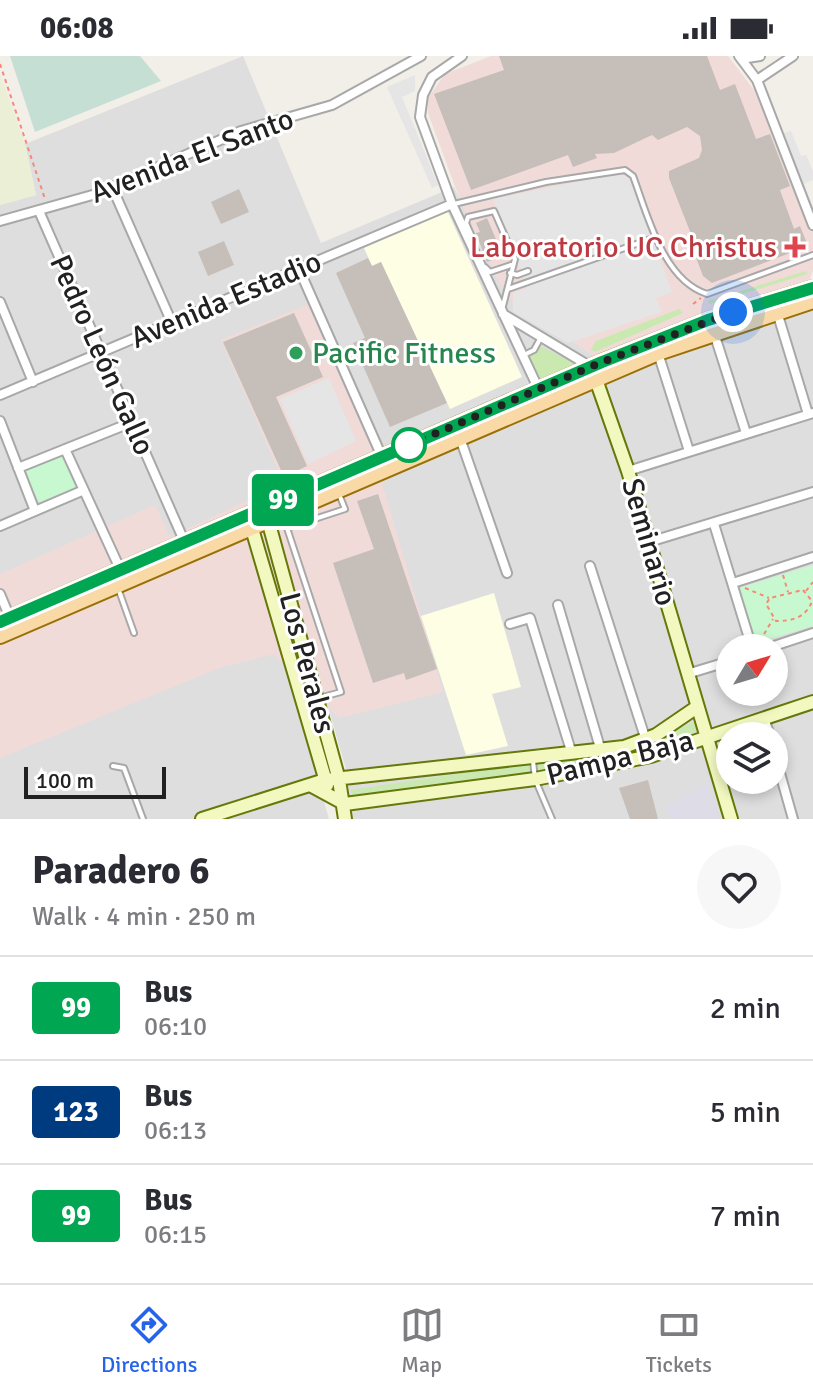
<!DOCTYPE html>
<meta charset="utf-8">
<style>
:root{--surface:#fff;--page:#f7f7f7;--text:#2b2b33;--muted:#7c7c81;--line:#e1e1e2;--accent:#2563eb}
body{margin:0;font-family:Signika,sans-serif;background:var(--page);color:var(--text);height:100vh;display:flex;flex-direction:column;font-size:30px;white-space:nowrap}
*{box-sizing:border-box;margin:0}
p{font-size:26px;color:var(--muted)}
.icon{flex:none;width:44px;height:44px;fill:none;stroke:currentColor;stroke-width:2;stroke-linecap:round;stroke-linejoin:round}
.map{position:relative;height:763px;overflow:hidden}
.sheet{display:flex;flex-direction:column;background:var(--surface);flex:1}
.sheet>*{flex:none}
.badge{padding:0 16px;border-radius:6px;font-size:28px;line-height:52px}
.needle{width:52px;rotate:52deg}
.fabs{position:absolute;left:716px;top:578px;display:grid;gap:16px}
.fabs a{display:grid;place-items:center;width:72px;height:72px;border-radius:50%;background:var(--surface);box-shadow:0 4px 12px #0003;font-size:40px}
.scale{position:absolute;left:24px;bottom:20px;width:142px;box-sizing:border-box;padding-left:8px;border:4px solid #212121;border-top:0;font-size:22px;line-height:28px;white-space:nowrap;color:#212121;-webkit-text-stroke:6px #fff;paint-order:stroke}
.you{position:absolute;width:40px;height:40px;margin:-20px;border:6px solid #fff;border-radius:50%;background:#1a73e8;box-shadow:0 0 0 12px #1a73e833}
.map>.badge{position:absolute;translate:-50% -50%;box-shadow:0 0 0 4px #fff}
.round{display:grid;place-items:center;flex:none;width:84px;height:84px;border-radius:42px;background:var(--page)}
.head{display:flex;align-items:center;justify-content:space-between;height:136px;padding:0 32px}
h1{font-size:38px;font-weight:700;line-height:60px}
ul{padding:0;list-style:none}
li{display:flex;align-items:center;gap:24px;height:104px;padding:0 32px;border-top:2px solid var(--line)}
li div{flex:1}
li b{display:block;font-size:30px}
li em{font-style:normal}
li .badge{min-width:88px;font-weight:700;text-align:center}
.status{display:flex;justify-content:space-between;align-items:center;height:56px;padding:0 40px;background:var(--surface);direction:ltr}
.status svg{height:22px;fill:currentColor}
.tab-bar{display:flex;justify-content:space-around;align-items:center;height:112px;border-top:2px solid var(--line);background:var(--surface);font-size:22px;color:var(--muted)}
.tab-bar a{display:grid;justify-items:center;gap:4px}
.tab-bar .active{color:var(--accent)}
.map>svg:first-child{display:block}
.residential{fill:#dfdede;fill-rule:evenodd}
.commercial{fill:#f1dbd9}
.education{fill:#fdfee4}
.farmland{fill:#ebefd5}
.grass{fill:#c9e9b1}
.wetland{fill:#c6dfd4}
.park{fill:#c8f8cf}
.parking{fill:#e5e5e5}
.plaza{fill:#dddce7}
.building{fill:#c6beb8}
.lines{fill:none;stroke-linecap:round;stroke-linejoin:round}
.lane-casing{stroke:#a8a8a8;stroke-width:8}
.street-casing{stroke:#a8a8a8;stroke-width:12}
.secondary-casing{stroke:#667809;stroke-width:16}
.primary-casing{stroke:#997005;stroke-width:18}
.path{stroke:#f68975;stroke-width:2;stroke-dasharray:4 4;stroke-linecap:butt}
.lane{stroke:#fff;stroke-width:4}
.street{stroke:#fff;stroke-width:8}
.secondary{stroke:#f2f8c0;stroke-width:12}
.primary{stroke:#f9d9a5;stroke-width:14}
.line-casing{stroke:#fff;stroke-width:18}
.line{stroke:#00a651;stroke-width:12}
.walk{stroke:#212121;stroke-width:8;stroke-dasharray:0 14.4}
.health-dot{fill:#e0444e;stroke:#fff;stroke-width:3}
.leisure-dot{fill:#2e9e5b;stroke:#fff;stroke-width:3}
.stop-dot{fill:#fff;stroke:#00a651;stroke-width:4}
.labels{text-anchor:middle;dominant-baseline:central;stroke-width:6;stroke-linejoin:round;paint-order:stroke}
.street-label{font-size:30px;fill:#212121;stroke:#fff}
.health-label{font-size:30px;fill:#be3a42;stroke:#fff;text-anchor:end}
.leisure-label{font-size:30px;fill:#27864d;stroke:#fff;text-anchor:start}
</style>
<div class="status"><b>06:08</b><svg viewBox="0 0 49 12"><path d="M0 12V9h3v3zM5 12V6h3v6zM10 12V3h3v9zM15 12V0h3v12zM26 1h20v11H26zM47 4h2v5h-2z"/></svg></div>
<div class="map">
<svg width="813" height="763" viewBox="0 0 813 763">
<rect width="100%" height="100%" fill="#f1efe8"/>
<path class="residential" d="M243 0 321 187 454 131 460 144 711 253 813 224V763H353L346 713 278 477 249 489 329 763H0V149L36 139 25 88ZM730 592H774V636H730ZM730 680H774V724H730Z"/>
<path class="commercial" d="M491 0H728L754 34 813 174V215L809 225 711 253 594 300 514 247 504 237 460 144 428 57 427 43 445 18Z
M309 248 371 389 443 636 339 662 274 598 219 612 0 702V518L155 449 170 481 284 427 221 284Z"/>
<path class="education" d="M447 154 522 321 450 353 381 206 372 210 364 192Z
M494 537 521 631 492 638 508 690 466 699 421 560Z"/>
<path class="farmland" d="M0 19 25 88 36 139 0 149Z"/>
<path class="grass" d="M806 215 807 218 710 248 708 245Z
M679 253 683 257 595 296 591 293 596 285Z
M540 290 577 308 540 327 526 302 538 296Z
M694 666 698 675 580 710 354 748 351 734 639 690Z"/>
<path class="wetland" d="M10 0H140L161 25 35 76Z"/>
<path class="park" d="M66 398 79 433 40 449 24 414Z
M813 509V570L756 587 739 532Z"/>
<path class="parking" d="M415 19V35L402 41 438 129 432 132 387 31Z
M791 75 801 100 806 99 813 115V124L803 128 783 77Z
M619 117 631 123 672 236 656 242 662 256 568 287 513 256V237L527 232 493 143Z
M329 322 356 385 308 408 280 343Z"/>
<path class="plaza" d="M707 727 719 763H671L666 751Z"/>
<path class="building" d="M499 0H707L720 34 735 28 756 83 770 78 790 130 780 134 794 173 800 170 808 190 712 227 703 220 692 191 689 193 684 181 691 178 669 122V115L699 102 702 94 700 80 687 71 658 84 652 79 614 97 595 98 597 102 573 111 568 99 471 134 434 38 504 14Z
M239 133 249 156 221 168 211 146Z
M487 162 503 200 487 206 476 177 480 176 476 167Z
M224 185 234 209 208 220 198 196Z
M368 202 372 210 381 206 447 347 390 371 353 287 365 282 336 217Z
M294 257 323 321 276 341 307 410 284 421 223 286Z
M378 438 437 613 406 624 404 617 373 627 333 507 374 493 357 445Z
M648 724 658 763H630L619 732Z"/>
<g class="lines">
<defs>
<path id="lane" d="M454 148 546 126 625 114 633 120C648 160 663 224 707 238L813 199
M474 185 466 167 468 161 494 155 515 203 503 250
M485 211 490 216 511 209
M510 217 517 219 528 215
M508 233 656 181
M524 299 534 294 540 283
M118 532 134 577
M319 642 341 636 287 472 345 453 339 438
M533 705 535 723 552 763
M113 710 124 712 143 763"/>
<path id="street" d="M462 0 432 21 423 39 420 61 452 148 539 334
M739 0 757 24 813 169
M741 3 760 0
M757 24 793 0
M112 131 172 267
M39 155 185 487
M0 165 96 138 241 75 332 49 421 0
M299 213 382 401
M0 246 33 326
M777 256 808 358
M503 258 591 311
M714 277 746 377
M658 297 689 395
M0 339 452 148
M0 365 35 455
M460 382 507 517
M65 393 121 515
M18 412 130 367
M628 415 813 357
M714 468 752 592
M0 470 84 434
M649 486 813 436
M590 510 651 700
M733 527 813 501
M0 538 10 562
M558 549 601 695
M510 568 530 562 572 698
M768 592 813 577
M687 618 730 605
M764 662 770 680
M774 696 793 763"/>
<path id="secondary" d="M593 315 628 415 731 763
M266 457 339 724 345 763
M250 466 327 729
M310 729 345 748 535 723 651 700 813 646
M202 763 325 724 624 691 656 679 697 651"/>
<path id="primary" d="M0 566 604 305 708 264 813 232
M0 580 658 297 813 245"/>
</defs>
<use href="#lane" class="lane-casing"/>
<use href="#street" class="street-casing"/>
<use href="#secondary" class="secondary-casing"/>
<use href="#primary" class="primary-casing"/>
<path class="path" d="M0 8 45 143
M693 248 701 242
M783 519 788 536
M745 532 769 542
M803 534 812 545C806 562 792 565 776 565L766 548 770 542Z
M806 535 813 526
M760 585 773 563"/>
<use href="#lane" class="lane"/>
<use href="#street" class="street"/>
<use href="#secondary" class="secondary"/>
<use href="#primary" class="primary"/>
</g>
<g class="lines">
<defs>
<path id="line" d="M0 566 602 306 708 264 813 232"/>
</defs>
<use href="#line" class="line-casing"/>
<use href="#line" class="line"/>
<path class="walk" d="M409 389 602 306 733 256"/>
</g>
<path class="health-dot" d="M791 179h8v8h8v8h-8v8h-8v-8h-8v-8h8z"/>
<circle class="leisure-dot" cx="296" cy="297" r="8"/>
<circle class="stop-dot" cx="409" cy="389" r="16"/>
<g class="labels">
<g class="street-label">
<text transform="translate(192 100) rotate(-21)">Avenida El Santo</text>
<text transform="translate(226 244) rotate(-23)">Avenida Estadio</text>
<text transform="translate(102 299) rotate(66)">Pedro León Gallo</text>
<text transform="translate(649 486) rotate(74)">Seminario</text>
<text transform="translate(307 607) rotate(75)">Los Perales</text>
<text transform="translate(620 702) rotate(-14)">Pampa Baja</text>
</g>
<g class="health-label">
<text x="777" y="191">Laboratorio UC Christus</text>
</g>
<g class="leisure-label">
<text x="312" y="297">Pacific Fitness</text>
</g>
</g>
</svg>
<div class="fabs">
<a><svg class="needle" viewBox="-14 -14 28 28"><path d="M0-13l5 13h-10z" fill="#e53935"/><path d="M0 13l5-13h-10z" fill="#7c7c81"/></svg></a>
<a><svg class="icon" aria-label="layers" viewBox="0 0 24 24"><path d="M12 4l9 5-9 5-9-5zM3 14l9 5 9-5"/></svg></a>
</div>
<div class="scale">100 m</div>
<div class="you" style="left:733px;top:256px"></div>
<b class="badge" style="left:283px;top:444px;background:#00a651;color:#fff">99</b>
</div>
<section class="sheet">
<div class="head"><div><h1>Paradero 6</h1><p>Walk · 4 min · 250 m</p></div><a class="round"><svg class="icon" aria-label="heart" viewBox="0 0 24 24"><path d="M12 20l-8-8c-3-5 5-10 8-4 3-6 11-1 8 4z"/></svg></a></div>
<ul>
<li><span class="badge" style="background:#00a651;color:#fff">99</span><div><b>Bus</b><p>06:10</p></div><em>2 min</em></li>
<li><span class="badge" style="background:#003b80;color:#fff">123</span><div><b>Bus</b><p>06:13</p></div><em>5 min</em></li>
<li><span class="badge" style="background:#00a651;color:#fff">99</span><div><b>Bus</b><p>06:15</p></div><em>7 min</em></li>
</ul>
</section>
<nav class="tab-bar">
<a class="active"><svg class="icon" aria-label="directions" viewBox="0 0 24 24"><path d="M12 3l9 9-9 9-9-9zM9 14v-3h6M13 9l2 2-2 2"/></svg>Directions</a>
<a><svg class="icon" aria-label="map" viewBox="0 0 24 24"><path d="M3 6l6-2 6 2 6-2v14l-6 2-6-2-6 2zM9 4v14M15 6v14"/></svg>Map</a>
<a><svg class="icon" aria-label="tickets" viewBox="0 0 24 24"><path d="M3 7h18v10H3zM15 7v10"/></svg>Tickets</a>
</nav>
